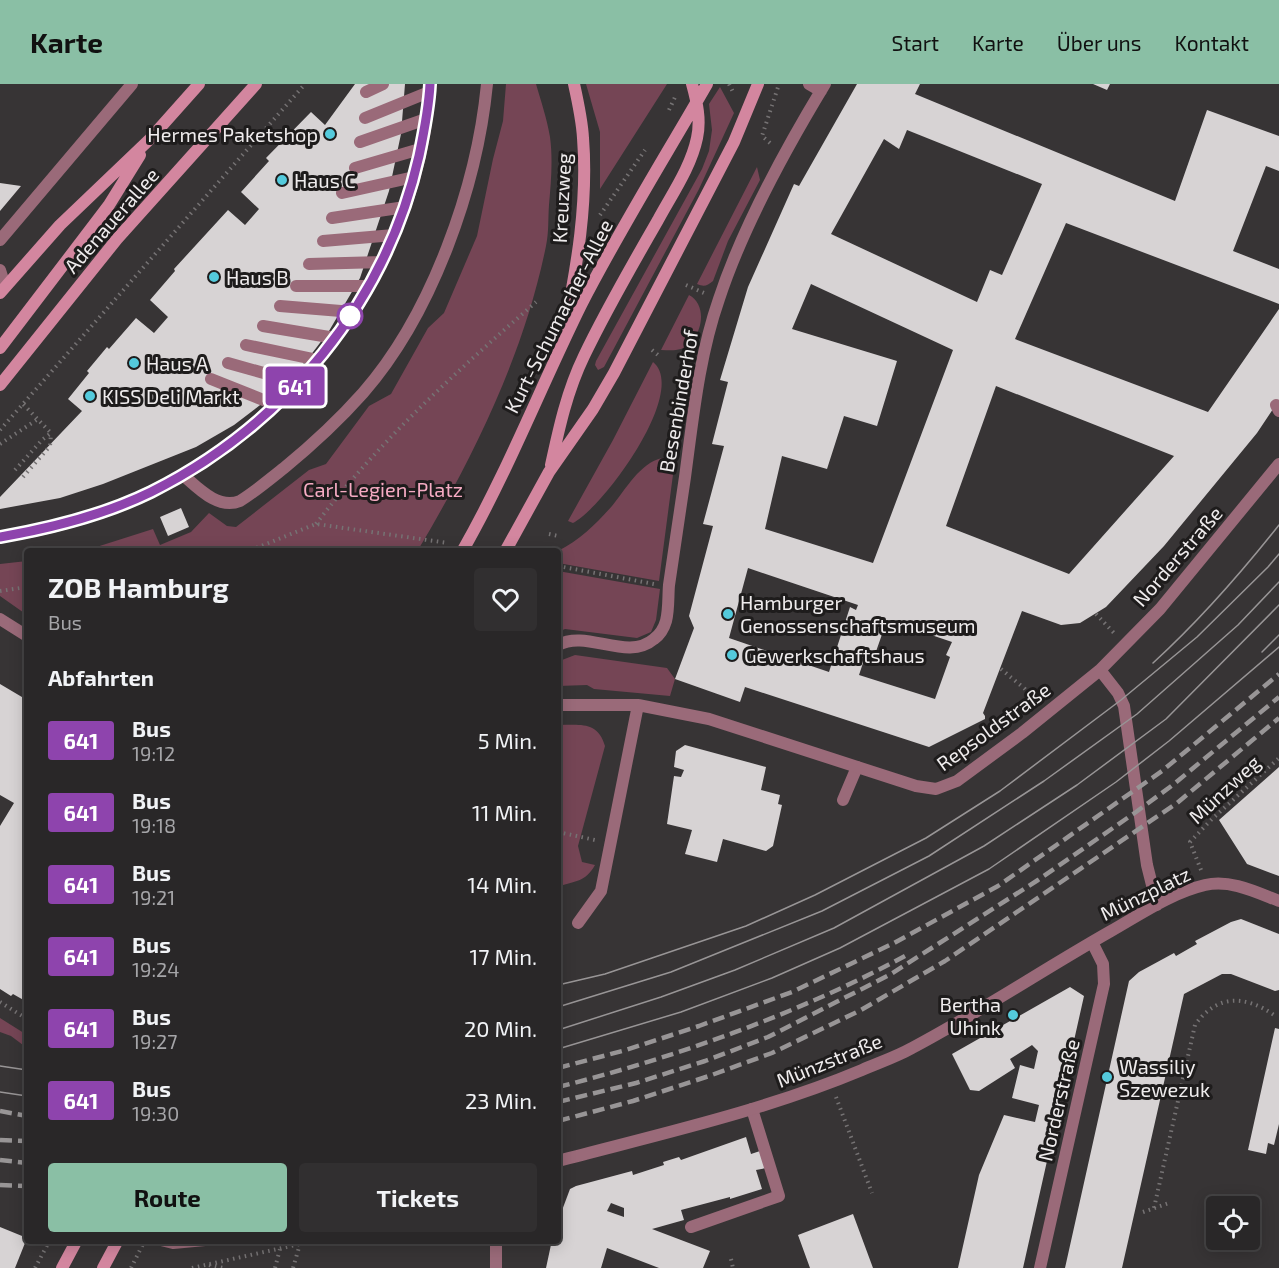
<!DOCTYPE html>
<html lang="de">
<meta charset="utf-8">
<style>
:root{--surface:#292728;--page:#312f30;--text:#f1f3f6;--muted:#a5a5a8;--line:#454445;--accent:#8abfa5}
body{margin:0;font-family:"Exo 2",sans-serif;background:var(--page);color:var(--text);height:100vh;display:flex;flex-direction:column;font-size:22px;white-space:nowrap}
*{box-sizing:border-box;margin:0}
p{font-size:20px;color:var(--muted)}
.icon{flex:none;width:33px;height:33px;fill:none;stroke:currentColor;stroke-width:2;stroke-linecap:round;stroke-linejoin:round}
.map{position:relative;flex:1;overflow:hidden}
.side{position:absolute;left:24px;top:464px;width:537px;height:696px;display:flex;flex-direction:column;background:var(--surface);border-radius:6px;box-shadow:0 3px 15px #0003,0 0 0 2px var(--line)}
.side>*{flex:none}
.badge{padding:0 12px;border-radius:4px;font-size:21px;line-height:39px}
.tools{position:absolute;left:1206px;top:1112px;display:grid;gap:12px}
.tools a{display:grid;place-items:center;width:54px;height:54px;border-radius:6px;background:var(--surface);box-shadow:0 3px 15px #0003,0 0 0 2px var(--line);font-size:30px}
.map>.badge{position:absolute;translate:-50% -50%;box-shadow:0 0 0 3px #fff}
h2{padding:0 24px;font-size:22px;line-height:54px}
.round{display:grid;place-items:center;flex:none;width:63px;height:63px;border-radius:6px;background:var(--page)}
.headline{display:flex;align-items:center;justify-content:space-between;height:102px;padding:0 24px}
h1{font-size:28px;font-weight:700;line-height:45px}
.cta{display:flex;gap:12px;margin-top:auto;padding:12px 24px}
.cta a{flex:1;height:69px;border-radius:6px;background:var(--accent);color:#111;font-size:24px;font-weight:700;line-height:69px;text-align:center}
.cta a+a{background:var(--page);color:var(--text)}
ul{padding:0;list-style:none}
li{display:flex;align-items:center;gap:18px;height:72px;padding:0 24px}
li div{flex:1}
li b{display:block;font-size:22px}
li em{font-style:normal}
li .badge{min-width:66px;font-weight:700;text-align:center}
header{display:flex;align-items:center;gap:36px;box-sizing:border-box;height:84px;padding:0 30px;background:var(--accent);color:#111}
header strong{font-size:28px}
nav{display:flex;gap:33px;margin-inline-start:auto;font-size:21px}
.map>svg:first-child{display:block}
.green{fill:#754555}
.building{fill:#d7d3d4;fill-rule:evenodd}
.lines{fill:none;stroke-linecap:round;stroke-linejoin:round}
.path{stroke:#767374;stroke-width:4;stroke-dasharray:1.5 4.5;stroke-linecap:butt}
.lane{stroke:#9a6a79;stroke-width:12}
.street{stroke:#9a6a79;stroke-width:12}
.secondary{stroke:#d3869f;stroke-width:12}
.tram{stroke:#989596;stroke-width:1.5}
.rail{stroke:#989596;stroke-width:4.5;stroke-dasharray:12 6;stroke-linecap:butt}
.line-casing{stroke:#fff;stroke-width:14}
.line{stroke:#8e44ad;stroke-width:9}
.poi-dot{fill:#54cadc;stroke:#1e1c1c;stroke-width:2}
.stop-dot{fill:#fff;stroke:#8e44ad;stroke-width:3}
.labels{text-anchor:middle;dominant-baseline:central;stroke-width:6;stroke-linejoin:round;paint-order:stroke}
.poi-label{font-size:20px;fill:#efeced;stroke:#1e1c1c;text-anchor:start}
.street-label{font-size:20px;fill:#efeced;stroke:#1e1c1c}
.park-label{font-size:20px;fill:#f6abc3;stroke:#1e1c1c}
</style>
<header>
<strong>Karte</strong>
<nav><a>Start</a><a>Karte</a><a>Über uns</a><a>Kontakt</a></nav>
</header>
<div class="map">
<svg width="1279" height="1184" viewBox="0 0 1279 1184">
<rect width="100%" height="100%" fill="#373435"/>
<path class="green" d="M506 0H536C541 17 547 35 550 53 553 76 551 98 549 121 548 134 549 148 546 162 524 270 474 372 418 466H87L153 445 160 461 191 448 209 429 227 442 236 443 309 386 326 380 369 322 391 310 428 244 444 229 477 152 493 75 503 37Z
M586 0H667L600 105V48Z
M720 3 734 29 699 105 604 283 598 286 595 281 596 277 702 85 709 67 712 46 709 20Z
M757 83 760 96 728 157 713 197C707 202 704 203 697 200Z
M689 211C710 222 701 258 681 265 674 267 668 266 661 266Z
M653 278C689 307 603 424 573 439L568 437 613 356Z
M662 374 668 376 674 383 659 497 558 479V467C580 456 596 440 612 422 626 405 640 379 662 374Z
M27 477V531L0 512V480Z
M558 487 660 505 656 536 651 548 637 554 565 545 558 548Z
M575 571 667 584 675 595 670 612 594 605 587 601 558 602V585L562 576Z
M558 641C580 641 598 637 605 662L578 762 582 778 595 781C585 799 575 796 558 803Z
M0 934 27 951V964L11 952 0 948Z"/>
<path class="building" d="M355 0H405L401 50 389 107 360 194 329 247 310 272 287 298 264 318 234 341 196 363 103 400 60 414 0 425V413L82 327 68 315 89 289 87 287 107 263 109 265 136 234 154 249 168 233 150 216 175 187 174 185 228 126 245 141 259 125 241 108 269 77 266 74 311 28 325 41Z
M857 0H920L915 10 1175 117 1207 26 1279 52V87L1266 82 1233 167 1279 185V220L1066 139 1015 255 1208 328 1279 225V316L1257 349 1164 462 1106 523 1080 539 1061 541 1022 527 983 629 985 632V635L929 663 745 603 740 618 675 595 694 544 689 532 713 442 703 440 724 362 712 360 728 298 720 296 748 203 794 100 799 102ZM907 46 1042 100 1002 191 990 186 977 218 831 150 884 55 899 65ZM811 200 953 266 873 479 765 445 782 372 827 385 844 332 877 342 897 277 792 245ZM996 302 1174 372 1069 490 946 442ZM748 484 858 521 856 526 850 523 829 588 729 554ZM887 536 952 558 946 571 950 573 935 615 859 591 864 576 872 579Z
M1093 0H1110L1107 6Z
M0 99 21 102 0 127Z
M181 424 189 443 168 452 160 433Z
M0 600 27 616V918L13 910 11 912 0 905V742L14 719 0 711Z
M685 661 766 683 761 706 780 711 778 720 782 721 773 762 766 767 723 755 717 778 685 770 692 746 667 740 674 692 681 693 684 686 674 683 676 667Z
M1279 683V792L1247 780 1219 736Z
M1241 835 1279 850V906L1275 907 1231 890H1222L1184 910 1122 1184H1065L1129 897 1139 888 1174 869 1176 872 1197 860 1195 857 1231 838Z
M1070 903 1084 912 1023 1184H958L979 1091 1004 1031 1035 1038 1039 1021 1012 1014 1020 981 1034 985 1038 967 1032 961 1010 975 1015 984 979 1007 970 1006 952 970Z
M1275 944 1279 945V1040L1274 1061 1268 1059 1266 1070 1248 1066Z
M746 1053 751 1070 760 1067 766 1084 756 1086 762 1105 730 1115V1113L681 1126 684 1136 652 1145 710 1167 703 1184H659L607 1164 601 1184H546L552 1156H558V1137L570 1105 576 1102 632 1087 633 1091 664 1081 663 1078 679 1073 681 1076ZM611 1119 624 1124V1133L607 1127Z
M853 1130 873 1184H810L798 1151Z
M0 1143 27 1154 15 1184H0Z"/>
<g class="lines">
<path class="path" d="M729 0 734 10
M669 26 676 11
M770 59 762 52 779 0
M600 131 645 66
M686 201 704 209
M652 266 658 271
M0 346 305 0
M0 360 38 335
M15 386 42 356 51 349 23 320
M23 393 50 362 51 350
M316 440C380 356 456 288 536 218
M549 450 558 452
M251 466 316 440 448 459
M558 482 654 500
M0 507 27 503
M1096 530 1114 549
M1001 585 1025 605 1035 618
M558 748 595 756
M1201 786 1190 758 1210 737 1279 674
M0 918 27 935
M836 1013 872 1109
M1154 1124 1195 941C1217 910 1245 911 1274 931
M1143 1128 1169 1119
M731 1175 733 1184
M209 1181 223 1184
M35 1184 50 1156
M131 1184 144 1158
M192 1184 318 1156
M275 1184 280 1165
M293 1184 300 1160"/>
<path class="lane" d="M366 8 383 0
M365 34 429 8
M360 58 426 35
M355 84 420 65
M342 109 414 93
M332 134 405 123
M0 156 132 0
M323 157 394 151
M309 180 382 178
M0 186 5 202
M296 202H368
M280 222 353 228
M263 242 335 254
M246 261 318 276
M228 279 299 299
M211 295 276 321
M1276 321 1279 327
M183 391C198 404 218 426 240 417 256 407 270 395 284 384 312 361 339 336 363 309 432 230 477 103 487 0
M0 453C52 445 104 431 151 408 305 332 420 174 430 0
M0 535 27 552
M843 716 857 683
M691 1143 779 1112 752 1025"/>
<path class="street" d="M809 0 821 7
M558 561C587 545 627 578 654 555 661 550 664 544 666 537 669 525 668 512 669 501 674 465 680 429 685 393 693 334 699 272 719 215 743 142 785 66 825 0
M1100 586 1118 609 1124 622 1147 781 1157 821
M558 621H638L709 635 916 702 936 705 957 697 1022 649 1100 586 1160 525 1279 380
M578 839 601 807 638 621
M558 1077C660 1050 764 1027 862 986 878 979 896 973 912 964 980 928 1044 885 1111 847 1141 830 1171 809 1205 801 1230 795 1256 808 1279 817
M161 1156 173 1159 205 1156
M496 1184V1156
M1040 1184 1104 900 1103 880 1092 858"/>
<path class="secondary" d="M0 209 60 141 150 55 199 0
M564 246C577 183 588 118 583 54 582 36 578 18 574 0
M0 264 109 121 140 71
M0 301 117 155 256 0
M551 381C559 344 567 307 584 272 606 226 632 181 658 136 672 110 691 83 697 54 701 36 697 18 692 0
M463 466C508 387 541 302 581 221 620 145 665 73 707 0
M506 466 549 388 593 325 614 289 734 58 758 0
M62 1184 77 1156
M103 1184 118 1156"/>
<path class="tram" d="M1262 568 1279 551
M1153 579C1199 537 1241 489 1279 441
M558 901 605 890 746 842 815 811 926 754 1000 707 1121 616 1197 553 1268 483 1279 470
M558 923 671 888 822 827 929 772 1044 697 1137 630 1238 541 1279 498
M558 946 661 913 735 886 834 844 984 762 1077 701 1166 635 1279 521
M558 965 681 928 772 894 840 864 989 785 1116 698 1169 657 1279 563
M0 982 27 986
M0 1008 27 1012"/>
<path class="rail" d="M558 984 626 966 699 942 792 908 894 859 998 802 1162 687 1279 590
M558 1003C674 974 800 929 905 872
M558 1018 636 999 705 977 768 953 891 890 1038 796 1136 728 1174 700 1279 613
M0 1027 27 1032
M558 1037 633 1017 709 992 772 969 861 926 945 877 1177 719 1279 634
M0 1056 27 1057
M0 1076 27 1079
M0 1101 27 1102"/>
</g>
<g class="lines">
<defs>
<path id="line" d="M0 453C52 444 104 431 151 408 285 341 386 218 419 72 424 48 429 24 430 0"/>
</defs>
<use href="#line" class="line-casing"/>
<use href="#line" class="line"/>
</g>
<g class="poi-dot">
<circle cx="330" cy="50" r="6"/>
<circle cx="282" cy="96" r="6"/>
<circle cx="214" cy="193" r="6"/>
<circle cx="134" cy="279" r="6"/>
<circle cx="90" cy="312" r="6"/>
<circle cx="728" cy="530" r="6"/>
<circle cx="732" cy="571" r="6"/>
<circle cx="1013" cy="931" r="6"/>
<circle cx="1107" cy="993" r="6"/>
</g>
<circle class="stop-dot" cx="350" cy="232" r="12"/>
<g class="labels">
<g class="poi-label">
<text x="318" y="50" text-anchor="end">Hermes Paketshop</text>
<text x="294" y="96">Haus C</text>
<text x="226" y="193">Haus B</text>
<text x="146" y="279">Haus A</text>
<text x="102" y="312">KISS Deli Markt</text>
<text x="740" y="518">Hamburger<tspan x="740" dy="23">Genossenschaftsmuseum</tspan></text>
<text x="744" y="571">Gewerkschaftshaus</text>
<text x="1001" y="920" text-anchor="end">Bertha<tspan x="1001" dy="23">Uhink</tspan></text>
<text x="1119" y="982">Wassiliy<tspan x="1119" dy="23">Szewezuk</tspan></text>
</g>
<g class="street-label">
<text transform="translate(561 114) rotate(-87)">Kreuzweg</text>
<text transform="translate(111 136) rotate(-49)">Adenauerallee</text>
<text transform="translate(558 232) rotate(-63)">Kurt-Schumacher-Allee</text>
<text transform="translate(678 317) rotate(-80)">Besenbinderhof</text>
<text transform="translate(1177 472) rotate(-49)">Norderstraße</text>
<text transform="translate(993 642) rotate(-36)">Repsoldstraße</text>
<text transform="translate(1224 705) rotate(-43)">Münzweg</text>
<text transform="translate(1145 809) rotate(-26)">Münzplatz</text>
<text transform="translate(829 976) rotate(-22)">Münzstraße</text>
<text transform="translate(1058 1016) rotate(-77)">Norderstraße</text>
</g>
<g class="park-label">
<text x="383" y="405">Carl-Legien-Platz</text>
</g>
</g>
</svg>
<div class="tools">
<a><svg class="icon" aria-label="locate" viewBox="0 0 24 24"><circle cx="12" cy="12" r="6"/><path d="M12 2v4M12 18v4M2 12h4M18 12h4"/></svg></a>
</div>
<b class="badge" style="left:295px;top:302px;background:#8e44ad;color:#fff">641</b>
<section class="side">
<div class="headline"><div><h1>ZOB Hamburg</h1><p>Bus</p></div><a class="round"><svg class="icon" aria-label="heart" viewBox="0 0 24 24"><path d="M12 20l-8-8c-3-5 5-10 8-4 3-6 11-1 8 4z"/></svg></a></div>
<h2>Abfahrten</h2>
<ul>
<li><span class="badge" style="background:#8e44ad;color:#fff">641</span><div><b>Bus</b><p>19:12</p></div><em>5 Min.</em></li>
<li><span class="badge" style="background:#8e44ad;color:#fff">641</span><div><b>Bus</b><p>19:18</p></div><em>11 Min.</em></li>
<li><span class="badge" style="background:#8e44ad;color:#fff">641</span><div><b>Bus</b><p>19:21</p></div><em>14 Min.</em></li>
<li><span class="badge" style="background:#8e44ad;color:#fff">641</span><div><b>Bus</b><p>19:24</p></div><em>17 Min.</em></li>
<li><span class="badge" style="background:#8e44ad;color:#fff">641</span><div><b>Bus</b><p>19:27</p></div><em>20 Min.</em></li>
<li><span class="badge" style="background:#8e44ad;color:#fff">641</span><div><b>Bus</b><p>19:30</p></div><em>23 Min.</em></li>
</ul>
<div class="cta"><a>Route</a><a>Tickets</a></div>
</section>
</div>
